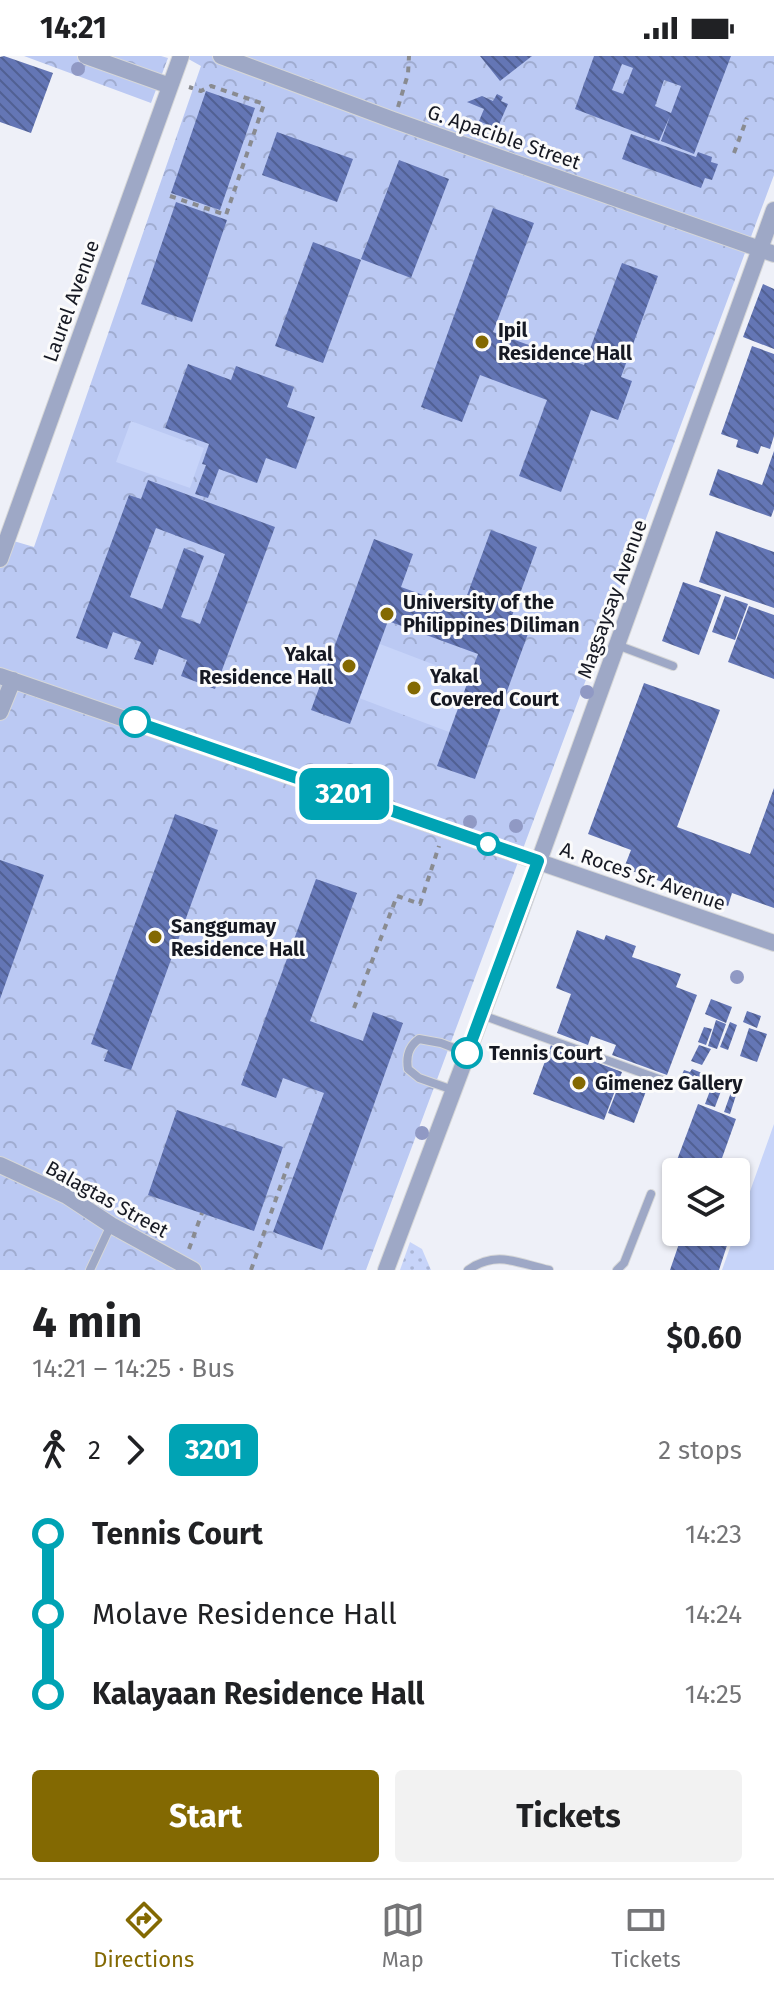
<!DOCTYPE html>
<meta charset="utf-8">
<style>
:root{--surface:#fff;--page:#f2f2f2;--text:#202124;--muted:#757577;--line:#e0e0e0;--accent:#836902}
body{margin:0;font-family:"Fira Sans",sans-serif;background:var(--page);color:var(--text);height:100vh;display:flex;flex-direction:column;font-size:30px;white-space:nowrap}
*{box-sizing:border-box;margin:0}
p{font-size:26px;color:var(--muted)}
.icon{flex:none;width:44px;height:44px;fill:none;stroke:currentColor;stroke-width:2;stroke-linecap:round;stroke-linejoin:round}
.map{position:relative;height:1214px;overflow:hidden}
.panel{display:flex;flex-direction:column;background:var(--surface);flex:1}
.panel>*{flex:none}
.badge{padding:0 16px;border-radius:12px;font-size:28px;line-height:52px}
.tools{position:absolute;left:662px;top:1102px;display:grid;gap:16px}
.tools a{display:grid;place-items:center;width:88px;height:88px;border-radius:8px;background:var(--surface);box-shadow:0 2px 6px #0004;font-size:40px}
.map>.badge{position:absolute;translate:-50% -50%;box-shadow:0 0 0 4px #fff}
.legs{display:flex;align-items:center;gap:12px;height:88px;padding:0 32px;font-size:26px}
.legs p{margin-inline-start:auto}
.head{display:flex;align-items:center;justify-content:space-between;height:136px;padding:0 32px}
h1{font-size:44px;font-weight:700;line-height:60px}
.cta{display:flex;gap:16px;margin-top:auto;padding:16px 32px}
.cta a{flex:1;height:92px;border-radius:8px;background:var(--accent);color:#fff;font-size:32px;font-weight:700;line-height:92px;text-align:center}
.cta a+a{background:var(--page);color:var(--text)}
ul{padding:0 32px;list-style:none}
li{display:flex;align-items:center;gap:28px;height:80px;font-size:30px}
li i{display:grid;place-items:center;width:12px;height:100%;margin:0 10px;background:currentColor}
li i::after{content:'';width:20px;height:20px;margin:-10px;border:6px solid;border-radius:50%;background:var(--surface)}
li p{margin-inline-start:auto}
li:first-child i{background:linear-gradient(#0000 50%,currentColor 0)}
li:last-child i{background:linear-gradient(currentColor 50%,#0000 0)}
.status{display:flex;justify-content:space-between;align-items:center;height:56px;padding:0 40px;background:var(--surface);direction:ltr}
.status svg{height:22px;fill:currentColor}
.tabs{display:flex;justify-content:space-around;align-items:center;height:112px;border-top:2px solid var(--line);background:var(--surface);font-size:22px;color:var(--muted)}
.tabs a{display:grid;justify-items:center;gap:4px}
.tabs .active{color:var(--accent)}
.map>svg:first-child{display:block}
.built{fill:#eef0f8;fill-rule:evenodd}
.grass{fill:url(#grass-dots)}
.forest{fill:url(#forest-crowns)}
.garden{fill:#c7d4f9}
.building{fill:url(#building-back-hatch);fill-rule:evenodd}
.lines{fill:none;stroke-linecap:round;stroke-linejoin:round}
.lane-casing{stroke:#d6d7d8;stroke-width:10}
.street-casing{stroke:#d6d7d8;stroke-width:18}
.path{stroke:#898b90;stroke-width:4;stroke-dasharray:6 6;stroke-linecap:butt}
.lane{stroke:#9ea8c6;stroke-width:8}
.street{stroke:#9ea8c6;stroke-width:16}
.tree{fill:#9099c4}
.line-1-casing{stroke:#fff;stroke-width:18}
.line-1{stroke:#00a3b4;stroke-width:12}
.poi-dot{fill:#836902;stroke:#fbfbfb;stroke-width:3}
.stop-1-dot{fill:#fff;stroke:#00a3b4;stroke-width:4}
.labels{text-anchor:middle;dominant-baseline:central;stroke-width:6;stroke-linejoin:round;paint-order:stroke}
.street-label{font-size:20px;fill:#161923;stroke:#fbfbfb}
.poi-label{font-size:20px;font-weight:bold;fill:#161923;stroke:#fbfbfb;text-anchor:start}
.stop-label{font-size:20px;font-weight:bold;fill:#161923;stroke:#fbfbfb;text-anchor:start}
</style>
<div class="status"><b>14:21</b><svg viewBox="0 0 49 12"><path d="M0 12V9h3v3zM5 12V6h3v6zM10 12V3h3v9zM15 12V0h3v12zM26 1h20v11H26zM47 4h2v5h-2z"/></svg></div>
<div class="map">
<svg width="774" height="1214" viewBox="0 0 774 1214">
<defs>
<pattern id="grass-dots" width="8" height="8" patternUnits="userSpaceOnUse" patternTransform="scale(2)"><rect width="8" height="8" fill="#c7d4f9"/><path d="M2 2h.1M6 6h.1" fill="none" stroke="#aab5d5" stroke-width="1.8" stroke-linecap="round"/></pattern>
<pattern id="forest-crowns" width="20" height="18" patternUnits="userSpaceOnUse" patternTransform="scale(2)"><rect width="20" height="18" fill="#bbc9f3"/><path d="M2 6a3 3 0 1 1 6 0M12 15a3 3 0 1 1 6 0" fill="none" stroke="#a0acd0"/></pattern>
<pattern id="building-back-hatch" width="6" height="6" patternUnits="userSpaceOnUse" patternTransform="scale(2)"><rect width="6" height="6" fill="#6476b5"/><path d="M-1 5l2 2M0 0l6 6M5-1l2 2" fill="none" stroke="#516093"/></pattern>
</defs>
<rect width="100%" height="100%" fill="#fbfbfb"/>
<path class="built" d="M0 0H774V1214H0ZM676 1116H736V1176H676Z"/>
<path class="grass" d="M410 1186 422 1193 431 1214H400Z"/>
<path class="forest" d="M24 0H161L168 2 151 47Z
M183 0H774V119L366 1214H0V481L34 491 201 10Z"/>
<path class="garden" d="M131 365 204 392 190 432 116 406Z
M380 588 469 622 449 676 359 642Z
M774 1068V1214H722Z"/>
<path class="building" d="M4 0 53 17 31 77 0 66V1Z
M480 0H532L500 25Z
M594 0H731L694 98 661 85 670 60 659 85 575 53ZM622 8 633 12 623 38 612 34ZM664 24 681 30 671 57 655 50Z
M206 35 255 52 220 154 171 137Z
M497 38 503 41 501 45 508 48 497 73 479 65 484 53 467 46 482 40 493 45Z
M277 76 353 103 337 146 262 119Z
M631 78 696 101 698 96 712 101 711 106 718 108 712 124 705 122 701 132 622 103Z
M399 104 449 123 411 222 361 203Z
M176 146 227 164 192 266 141 248Z
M493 152 534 167 493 276 584 309 622 207 658 220 621 321 632 325 618 364 591 354 561 436 519 420 547 344 480 319 462 366 421 351Z
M313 186 361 204 323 307 275 290Z
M763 228 774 233V293L743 281Z
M752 290 774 298V380L770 393 761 390 758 398 736 391 738 384 721 378Z
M188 308 231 324 236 310 294 331 287 351 315 361 296 413 266 402 257 427 219 413 208 442 195 438 206 409 202 408 209 388 165 372Z
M774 395V453L771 461 709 439 718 413 762 429Z
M148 424 275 471 215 633 181 620 187 604 159 593 153 609 134 603 141 586 113 576 107 593 76 582 129 439 141 443ZM156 472 225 498 200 568 181 561 204 500 184 492 162 553 130 541Z
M491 474 537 491 509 568 529 575 475 723 437 710 478 598 388 565 350 668 311 654 374 483 413 498 401 531 462 553Z
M716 475 774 496V552L699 526Z
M683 526 721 539 699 599 662 585Z
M725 540 748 548 735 584 712 576Z
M749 550 774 559V623L728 606Z
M644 627 720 654 677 771 750 798 774 732V852L732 837 728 850 624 812 631 794 588 778Z
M175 758 218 774 131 1014 104 1005 108 994 91 988Z
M0 804 44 819 0 943Z
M316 823 357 837 310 965 363 985 373 956 403 967 322 1194 273 1176 324 1037 283 1022 276 1042 241 1029Z
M577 874 604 884 606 879 636 890 632 901 681 918 676 931 697 939 667 1019 612 999 616 989 591 980 588 989 557 977 571 938 556 932Z
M711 943 732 951 726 967 705 958Z
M747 955 761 960 757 972 743 966Z
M716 964 726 968 717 993 708 990Z
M730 966 737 969 728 994 720 991Z
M704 971 712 973 706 989 698 986Z
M749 972 767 978 757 1006 740 1000Z
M551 989 622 1016 604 1064 533 1038Z
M699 989 711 993 702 1009 691 1005Z
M692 1013 702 1017 701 1022 694 1019 690 1029 679 1025 684 1014 690 1016Z
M622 1021 648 1030 634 1067 608 1057Z
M702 1021 711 1024 707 1036 692 1031 696 1022 701 1024Z
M714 1024 724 1027 715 1051 705 1048Z
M734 1028 739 1030 730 1058 724 1056Z
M698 1048 736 1063 717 1116H676V1131L668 1128Z
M177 1054 283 1091 254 1175 148 1139Z
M683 1176 731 1177 719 1214H670Z"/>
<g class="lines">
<defs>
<path id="lane" d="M617 589 673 610
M482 959 670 1027
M453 1034 419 1022 408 1013C406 1001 408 991 419 983L441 987 467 997
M90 1214 111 1169
M468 1214C497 1194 517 1207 549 1214
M617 1214 624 1207 651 1138"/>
<path id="street" d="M86 0 170 30
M221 0 393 64 774 198
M0 503 181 0
M0 620 774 887
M0 656 13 624
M0 1109 67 1140 111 1169 193 1214
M386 1214 518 863 774 154"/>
</defs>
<use href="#lane" class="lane-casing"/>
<use href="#street" class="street-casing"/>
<path class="path" d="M398 51 408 18 409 0
M734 97 747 62
M170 140 226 159 264 48 211 30 201 35 189 31
M354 952 397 840 420 848 439 790
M189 1193 202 1157
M251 1214 290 1103"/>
<use href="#lane" class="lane"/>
<use href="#street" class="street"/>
</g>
<g class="tree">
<circle cx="78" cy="13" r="7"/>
<circle cx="587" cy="636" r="7"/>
<circle cx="470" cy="766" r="7"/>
<circle cx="516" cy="770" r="7"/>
<circle cx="737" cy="921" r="7"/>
<circle cx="422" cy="1077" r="7"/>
</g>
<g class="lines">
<defs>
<path id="line-1" d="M135 666 538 805 467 997"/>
</defs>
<use href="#line-1" class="line-1-casing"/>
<use href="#line-1" class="line-1"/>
</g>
<g class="poi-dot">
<circle cx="482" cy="286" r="8"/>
<circle cx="387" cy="558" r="8"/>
<circle cx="349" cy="610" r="8"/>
<circle cx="414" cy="632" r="8"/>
<circle cx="155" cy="881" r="8"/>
<circle cx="579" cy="1027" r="8"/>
</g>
<g class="stop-1-dot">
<circle cx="135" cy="666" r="14"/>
<circle cx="488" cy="788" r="10"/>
<circle cx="467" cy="997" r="14"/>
</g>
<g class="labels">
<g class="street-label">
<text transform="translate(504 81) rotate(19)">G. Apacible Street</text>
<text transform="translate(71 245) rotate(-70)">Laurel Avenue</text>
<text transform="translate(612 543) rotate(-70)">Magsaysay Avenue</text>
<text transform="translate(643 820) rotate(19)">A. Roces Sr. Avenue</text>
<text transform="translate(107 1143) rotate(29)">Balagtas Street</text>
</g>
<g class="poi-label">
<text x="498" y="274">Ipil<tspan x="498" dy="23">Residence Hall</tspan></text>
<text x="403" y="546">University of the<tspan x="403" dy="23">Philippines Diliman</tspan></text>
<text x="333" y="598" text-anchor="end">Yakal<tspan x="333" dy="23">Residence Hall</tspan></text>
<text x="430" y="620">Yakal<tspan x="430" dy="23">Covered Court</tspan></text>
<text x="171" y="870">Sanggumay<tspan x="171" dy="23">Residence Hall</tspan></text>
<text x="595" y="1027">Gimenez Gallery</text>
</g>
<g class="stop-label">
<text x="489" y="997">Tennis Court</text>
</g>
</g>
</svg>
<div class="tools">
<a><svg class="icon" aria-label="layers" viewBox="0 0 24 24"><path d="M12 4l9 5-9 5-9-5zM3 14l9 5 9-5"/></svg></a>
</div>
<b class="badge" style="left:344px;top:738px;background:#00a3b4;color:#fff">3201</b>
</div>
<section class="panel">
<div class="head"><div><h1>4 min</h1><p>14:21 – 14:25 · Bus</p></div><b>$0.60</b></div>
<div class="legs"><svg class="icon" aria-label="walk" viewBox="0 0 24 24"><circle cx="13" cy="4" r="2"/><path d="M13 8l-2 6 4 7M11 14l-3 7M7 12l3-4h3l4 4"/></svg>2<svg class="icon" aria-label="forward" viewBox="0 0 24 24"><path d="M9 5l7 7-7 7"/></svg><b class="badge" style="background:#00a3b4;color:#fff">3201</b><p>2 stops</p></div>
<ul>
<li><i style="color:#00a3b4"></i><b>Tennis Court</b><p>14:23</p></li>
<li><i style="color:#00a3b4"></i><span>Molave Residence Hall</span><p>14:24</p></li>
<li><i style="color:#00a3b4"></i><b>Kalayaan Residence Hall</b><p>14:25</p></li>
</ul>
<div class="cta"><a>Start</a><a>Tickets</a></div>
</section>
<nav class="tabs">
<a class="active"><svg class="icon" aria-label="directions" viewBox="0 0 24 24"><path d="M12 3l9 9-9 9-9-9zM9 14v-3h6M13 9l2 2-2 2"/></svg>Directions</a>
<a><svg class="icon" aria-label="map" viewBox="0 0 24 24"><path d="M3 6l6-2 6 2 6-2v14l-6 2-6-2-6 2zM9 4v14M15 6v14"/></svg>Map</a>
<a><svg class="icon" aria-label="tickets" viewBox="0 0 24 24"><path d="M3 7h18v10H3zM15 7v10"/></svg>Tickets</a>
</nav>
